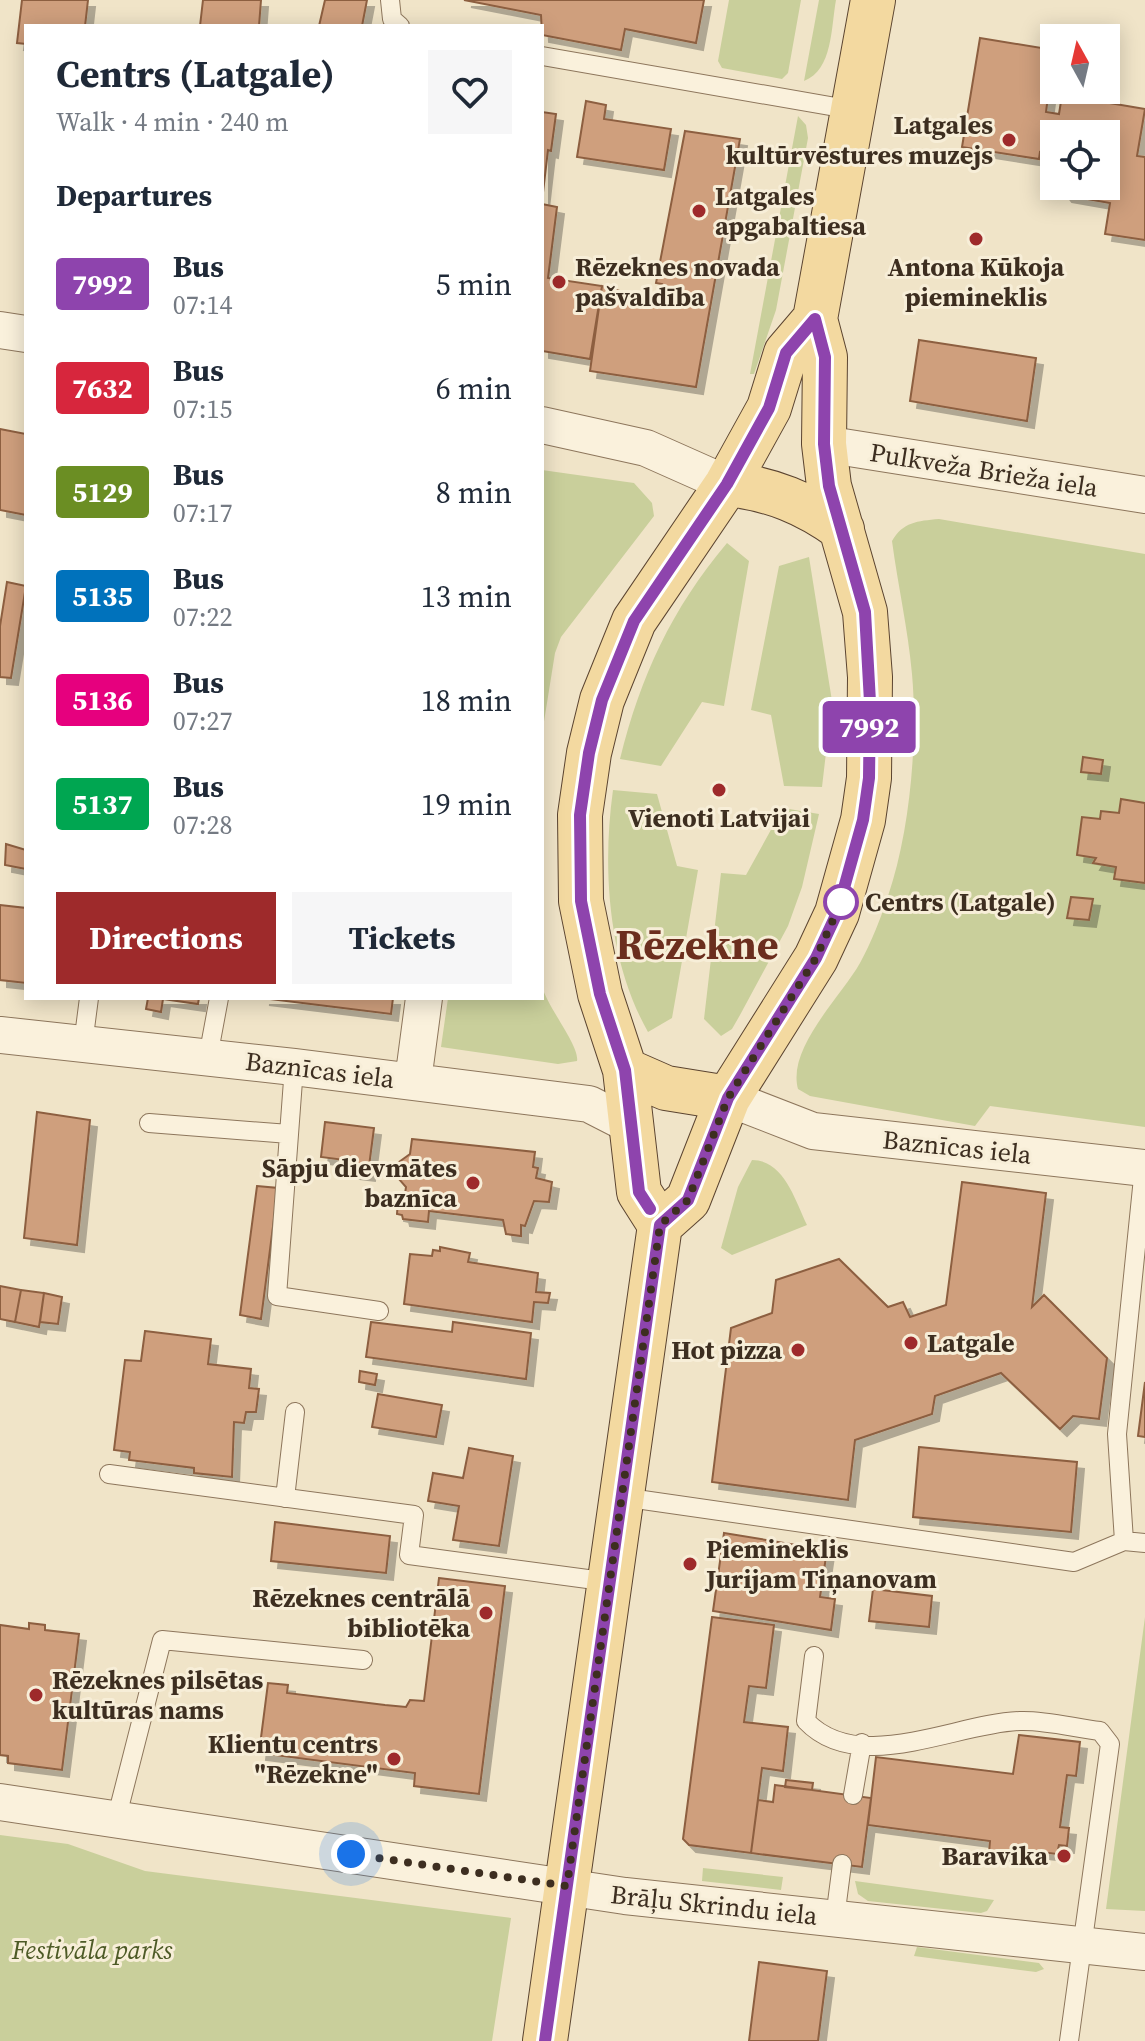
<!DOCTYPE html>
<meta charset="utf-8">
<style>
:root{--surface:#fff;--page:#f6f6f7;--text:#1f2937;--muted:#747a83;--accent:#9e2a2b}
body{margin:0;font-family:"Source Serif 4",serif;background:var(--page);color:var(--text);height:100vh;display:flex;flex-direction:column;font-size:30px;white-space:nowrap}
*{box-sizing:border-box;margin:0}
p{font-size:26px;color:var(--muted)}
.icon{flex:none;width:44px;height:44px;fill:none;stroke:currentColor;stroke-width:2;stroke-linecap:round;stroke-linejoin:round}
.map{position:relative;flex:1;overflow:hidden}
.panel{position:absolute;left:24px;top:24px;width:520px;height:976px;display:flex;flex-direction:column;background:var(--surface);border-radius:0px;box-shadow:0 4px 20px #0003}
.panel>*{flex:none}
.badge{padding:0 16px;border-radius:6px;font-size:28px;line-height:52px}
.needle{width:52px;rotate:352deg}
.buttons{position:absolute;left:1040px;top:24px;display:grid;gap:16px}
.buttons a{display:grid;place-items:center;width:80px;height:80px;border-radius:0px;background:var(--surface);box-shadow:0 4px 20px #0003;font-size:40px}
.you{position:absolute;width:40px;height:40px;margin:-20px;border:6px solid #fff;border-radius:50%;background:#1a73e8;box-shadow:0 0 0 12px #1a73e833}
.map>.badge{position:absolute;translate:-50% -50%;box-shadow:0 0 0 4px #fff}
h2{padding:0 32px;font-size:30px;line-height:72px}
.round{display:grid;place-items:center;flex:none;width:84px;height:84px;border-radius:0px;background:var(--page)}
.headline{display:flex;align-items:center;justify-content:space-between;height:136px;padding:0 32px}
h1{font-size:38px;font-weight:700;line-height:60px}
.button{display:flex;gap:16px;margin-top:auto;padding:16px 32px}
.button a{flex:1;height:92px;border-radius:0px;background:var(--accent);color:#fff;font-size:32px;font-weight:700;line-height:92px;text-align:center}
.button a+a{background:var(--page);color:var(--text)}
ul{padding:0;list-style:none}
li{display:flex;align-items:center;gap:24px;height:104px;padding:0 32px}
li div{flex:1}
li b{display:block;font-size:30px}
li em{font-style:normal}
li .badge{min-width:88px;font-weight:700;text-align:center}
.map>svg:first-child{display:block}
.green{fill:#c9cf9b}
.building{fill:#cf9f7d;stroke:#8d5f41;stroke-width:2;filter:url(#shadow)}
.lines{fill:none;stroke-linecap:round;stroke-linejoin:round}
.service-casing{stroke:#8d765c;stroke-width:20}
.minor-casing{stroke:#8d765c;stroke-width:38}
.primary-casing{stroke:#5b4430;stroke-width:46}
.service{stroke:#faf1dc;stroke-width:18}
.minor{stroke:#faf1dc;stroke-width:36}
.primary{stroke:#f3d9a0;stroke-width:44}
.line-casing{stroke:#fff;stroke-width:18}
.line{stroke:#8e44ad;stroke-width:12}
.walk{stroke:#3d2e20;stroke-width:8;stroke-dasharray:0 14.4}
.poi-dot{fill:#9e2a2b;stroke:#f7eed8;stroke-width:3}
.stop-dot{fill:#fff;stroke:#8e44ad;stroke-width:4}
.labels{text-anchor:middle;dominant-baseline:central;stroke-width:6;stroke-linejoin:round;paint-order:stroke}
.poi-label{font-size:26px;font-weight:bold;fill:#3d2e20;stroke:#f7eed8;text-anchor:end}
.street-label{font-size:26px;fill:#3d2e20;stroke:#f7eed8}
.stop-label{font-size:26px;font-weight:bold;fill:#3d2e20;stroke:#f7eed8;text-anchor:start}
.park-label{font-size:26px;font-style:italic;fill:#4d5a26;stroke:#f7eed8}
.town-label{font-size:42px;font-weight:bold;fill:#6b2e1e;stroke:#f7eed8}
</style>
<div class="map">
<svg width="1145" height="2041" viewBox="0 0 1145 2041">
<defs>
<filter id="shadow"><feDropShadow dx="7" dy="7" stdDeviation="0" flood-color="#0004"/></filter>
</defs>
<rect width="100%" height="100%" fill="#f0e4c8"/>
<path class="green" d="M729 0H801L788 73 782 79 722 68 718 61Z
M819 0H836C831 27 833 70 804 81Z
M798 116 806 125 808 138 776 310 754 374H750Z
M542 470 634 483 652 503 654 516 561 637 555 653 542 734Z
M939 519 1145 554V1127L990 1106 975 1126 810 1096 798 1089C787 1048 840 998 860 963 871 943 881 918 888 896 910 832 918 740 912 674 908 629 898 586 892 541 903 522 917 521 939 519Z
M727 543 749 561 724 706 702 702 661 766 620 759C641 675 671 610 727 543Z
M809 557 832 701 822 787 784 786 771 715 751 710 779 566Z
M613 790 657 794 677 866 698 870 672 1018 648 1032C608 961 602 869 613 790Z
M783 808 819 814 802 887 788 926 740 1015 732 1029 721 1036 704 1019 721 873 746 875Z
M542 986C547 1007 580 1046 577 1061L558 1064 441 1047 448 998H542Z
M752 1160C784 1160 795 1200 807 1225L732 1255 721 1248 738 1187Z
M1145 1617V1911L1106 1909Z
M0 1835 68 1844 145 1871 511 1918 492 2041H0Z
M703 1868 783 1877 781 1890 702 1881Z
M855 1881 994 1900 987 1911 981 1913 868 1901 858 1894Z
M917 1947 1039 1963 1044 1969 1036 1972 914 1956Z"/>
<path class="building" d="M22 0H88L85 26H26V44L17 43Z
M203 0H261L259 26H200Z
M325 0H367L362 26H319Z
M464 0H704L696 43 625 29 621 50 542 35 541 15Z
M980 38 1054 50 1046 112 1059 114 1062 95 1145 109 1137 156 1145 157V240L1105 234 1110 203 1065 195 1058 186H1106V134H1054V181L1050 175 1053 154 1040 152 1039 159 962 147Z
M586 101 606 105 604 119 671 129 664 170 577 157Z
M542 112 556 114 551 151 548 150 542 201Z
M685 131 740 139 696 387 590 371 602 286 659 302 662 284 656 283Z
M542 204 557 207 548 278 602 286 590 359 542 351Z
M919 340 1036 358 1027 421 910 401Z
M0 429 26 434V515L0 510Z
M7 582 26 586 11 678 0 677V626Z
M1083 757 1103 760 1101 774 1081 772Z
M1121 799 1145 803V883L1114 879 1116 867 1093 863 1096 858 1077 855 1082 817 1100 819 1101 811 1119 813Z
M6 844 26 850V869L5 865Z
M1071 897 1093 899 1089 920 1067 918Z
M0 905 26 908V983L0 980Z
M148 998H199L198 1004 163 999 161 1012 146 1009Z
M262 998H393L391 1014Z
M37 1112 90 1120 77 1245 24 1238Z
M325 1122 374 1128 368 1174 343 1171 345 1160 321 1157Z
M412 1139 535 1152 533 1167 538 1168 536 1178 552 1182 549 1202 534 1201 525 1226 521 1225V1236L506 1234 503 1220 429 1211 428 1222 403 1219 402 1215 397 1214 398 1200 404 1201 406 1187 398 1178 399 1162 410 1154Z
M962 1182 1046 1193 1032 1307 1044 1295 1107 1358 1099 1419 1073 1416 1060 1429 1001 1373 935 1396 932 1414 855 1440 848 1500 712 1482 731 1328 772 1313 776 1280 839 1259 888 1307 903 1302 910 1317 946 1305Z
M257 1186 278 1188 261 1319 240 1315Z
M440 1247 470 1253 468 1262 538 1273 536 1292 550 1293 548 1303 534 1302 532 1322 404 1304 410 1254 432 1256 433 1250 440 1251Z
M0 1286 21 1290 15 1322 0 1319Z
M21 1290 44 1293 39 1327 15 1322Z
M44 1293 62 1297 58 1324 40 1322Z
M371 1322 452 1332 453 1322 531 1333 526 1379 366 1357Z
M145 1331 211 1339 208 1364 251 1369 249 1388 259 1389 256 1412H246L244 1423 234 1422 232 1477 194 1473V1468L129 1460 130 1452 114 1450 125 1360 141 1361Z
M360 1371 377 1374 375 1385 359 1382Z
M1145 1382V1437L1138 1436Z
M378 1394 442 1405 436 1437 372 1427Z
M919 1447 1077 1462 1071 1532 913 1517Z
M469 1448 513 1456 499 1546 453 1540 459 1506 428 1501 433 1473 463 1478Z
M275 1522 390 1536 386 1573 271 1561Z
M724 1533 827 1550 820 1597 835 1599 831 1630 713 1611Z
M439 1578 505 1586 479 1794 414 1786 415 1773 259 1753 268 1683 288 1685 287 1693 385 1705 406 1707 410 1700 424 1701Z
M873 1589 932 1596 929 1627 869 1621Z
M712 1617 774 1625 766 1688 749 1686 744 1722 788 1727 783 1771 762 1768 751 1853 689 1845 683 1839Z
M29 1623 45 1625V1630L79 1634 62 1770 8 1763V1756L0 1755V1625L29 1629Z
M1019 1735 1080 1742 1076 1776 1067 1775 1060 1827 1069 1828 1067 1846 1059 1845 1057 1854 1016 1849 1015 1856 989 1853 990 1841 868 1825 876 1757 1013 1774Z
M786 1780 813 1783 812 1790 785 1787Z
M775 1785 871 1798 862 1867 751 1853 758 1800 773 1802Z
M759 1962 827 1971 818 2041H749Z"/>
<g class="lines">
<defs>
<path id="service" d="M390 0 392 19 400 26
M542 56 853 110
M83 1044 89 998
M208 1057 219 998
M294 1067 277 1296 379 1311
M149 1123 289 1134
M1144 1168 1117 1434 1124 1541 1145 1543
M109 1474 414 1515 409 1555 610 1582
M622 1497 1074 1562 1124 1541
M285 1498 295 1412
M814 1656 806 1721C858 1776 956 1723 1020 1721 1046 1720 1074 1728 1100 1731L1110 1744 1069 2041
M853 1795 862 1743
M116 1820 162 1640 363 1660
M835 1918 842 1864"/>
<path id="minor" d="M0 330 26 334
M542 425 646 448 727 484
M824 444 1145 495
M0 1035 294 1067 589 1104 634 1127
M413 1081 424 998
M728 1098 813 1131 1145 1168
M0 1802 625 1896 1145 1952"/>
<path id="primary" d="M727 484C772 489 806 503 842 529
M625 1070 666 1088 728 1098
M660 1225 639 1192 625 1070 600 994 581 901 580 815 589 753 602 700 634 621 727 484 769 408 786 353 815 319
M545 2041 660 1225 688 1200 728 1098 816 958 837 913 863 820 869 778 870 677 865 612 829 486 824 444 825 357 815 319 873 0"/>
</defs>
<use href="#service" class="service-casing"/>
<use href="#minor" class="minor-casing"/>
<use href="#primary" class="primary-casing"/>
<use href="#service" class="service"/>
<use href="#minor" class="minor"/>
<use href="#primary" class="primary"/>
</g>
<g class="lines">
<defs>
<path id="line" d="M545 2041 660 1225 688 1200 728 1098 816 958 837 913 863 820 869 778 870 702 865 612 829 486 824 444 825 357 815 319 786 353 769 408 727 484 634 621 602 700 589 753 580 815 581 901 600 994 625 1070 639 1192 650 1209"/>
</defs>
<use href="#line" class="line-casing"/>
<use href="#line" class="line"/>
<path class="walk" d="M351 1854 567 1886 660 1225 688 1200 728 1098 816 958 841 902"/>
</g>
<g class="poi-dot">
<circle cx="1009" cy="140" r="8"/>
<circle cx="699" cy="211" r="8"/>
<circle cx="976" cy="239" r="8"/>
<circle cx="559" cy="282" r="8"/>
<circle cx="719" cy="790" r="8"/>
<circle cx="473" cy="1183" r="8"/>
<circle cx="911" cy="1343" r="8"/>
<circle cx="798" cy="1350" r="8"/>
<circle cx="690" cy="1564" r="8"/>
<circle cx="486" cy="1613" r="8"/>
<circle cx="36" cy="1695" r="8"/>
<circle cx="394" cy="1759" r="8"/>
<circle cx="1064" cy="1856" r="8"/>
</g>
<circle class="stop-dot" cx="841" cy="902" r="16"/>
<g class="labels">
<g class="poi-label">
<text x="993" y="125">Latgales<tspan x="993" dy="30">kultūrvēstures muzejs</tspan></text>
<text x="715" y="196" text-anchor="start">Latgales<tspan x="715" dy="30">apgabaltiesa</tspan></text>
<text x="575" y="267" text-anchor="start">Rēzeknes novada<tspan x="575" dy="30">pašvaldība</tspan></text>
<text x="976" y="267" text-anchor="middle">Antona Kūkoja<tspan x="976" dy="30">piemineklis</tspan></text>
<text x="719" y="818" text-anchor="middle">Vienoti Latvijai</text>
<text x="457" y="1168">Sāpju dievmātes<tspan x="457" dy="30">baznīca</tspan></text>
<text x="927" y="1343" text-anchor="start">Latgale</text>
<text x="782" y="1350">Hot pizza</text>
<text x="706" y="1549" text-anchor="start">Piemineklis<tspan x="706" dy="30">Jurijam Tiņanovam</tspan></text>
<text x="470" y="1598">Rēzeknes centrālā<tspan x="470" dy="30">bibliotēka</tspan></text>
<text x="52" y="1680" text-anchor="start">Rēzeknes pilsētas<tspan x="52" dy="30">kultūras nams</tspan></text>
<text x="378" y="1744">Klientu centrs<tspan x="378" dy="30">"Rēzekne"</tspan></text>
<text x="1048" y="1856">Baravika</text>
</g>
<g class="street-label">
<text transform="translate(984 470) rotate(9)">Pulkveža Brieža iela</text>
<text transform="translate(320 1070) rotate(7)">Baznīcas iela</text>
<text transform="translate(957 1147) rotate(6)">Baznīcas iela</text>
<text transform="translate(714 1905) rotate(6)">Brāļu Skrindu iela</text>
</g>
<g class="stop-label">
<text x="865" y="902">Centrs (Latgale)</text>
</g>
<g class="park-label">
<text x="92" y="1950">Festivāla parks</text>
</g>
<g class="town-label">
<text x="697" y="944">Rēzekne</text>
</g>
</g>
</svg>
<div class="buttons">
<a><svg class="needle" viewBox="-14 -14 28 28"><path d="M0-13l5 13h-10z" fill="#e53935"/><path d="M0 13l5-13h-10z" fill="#747a83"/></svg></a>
<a><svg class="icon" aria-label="locate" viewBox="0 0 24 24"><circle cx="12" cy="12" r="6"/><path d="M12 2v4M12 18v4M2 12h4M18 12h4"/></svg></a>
</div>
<div class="you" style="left:351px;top:1854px"></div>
<b class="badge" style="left:869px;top:727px;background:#8e44ad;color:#fff">7992</b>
<section class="panel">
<div class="headline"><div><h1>Centrs (Latgale)</h1><p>Walk · 4 min · 240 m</p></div><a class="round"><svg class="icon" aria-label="heart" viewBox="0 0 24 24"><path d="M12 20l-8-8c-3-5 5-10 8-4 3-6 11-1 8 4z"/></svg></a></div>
<h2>Departures</h2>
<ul>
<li><span class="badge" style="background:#8e44ad;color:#fff">7992</span><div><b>Bus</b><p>07:14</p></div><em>5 min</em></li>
<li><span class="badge" style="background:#d7263d;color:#fff">7632</span><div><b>Bus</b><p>07:15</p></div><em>6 min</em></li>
<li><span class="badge" style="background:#6b8e23;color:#fff">5129</span><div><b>Bus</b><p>07:17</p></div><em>8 min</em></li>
<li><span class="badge" style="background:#0072bc;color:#fff">5135</span><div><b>Bus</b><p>07:22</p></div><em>13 min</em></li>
<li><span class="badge" style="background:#e6007e;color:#fff">5136</span><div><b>Bus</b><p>07:27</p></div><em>18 min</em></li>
<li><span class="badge" style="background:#00a651;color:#fff">5137</span><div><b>Bus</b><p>07:28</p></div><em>19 min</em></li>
</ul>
<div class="button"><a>Directions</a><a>Tickets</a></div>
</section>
</div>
